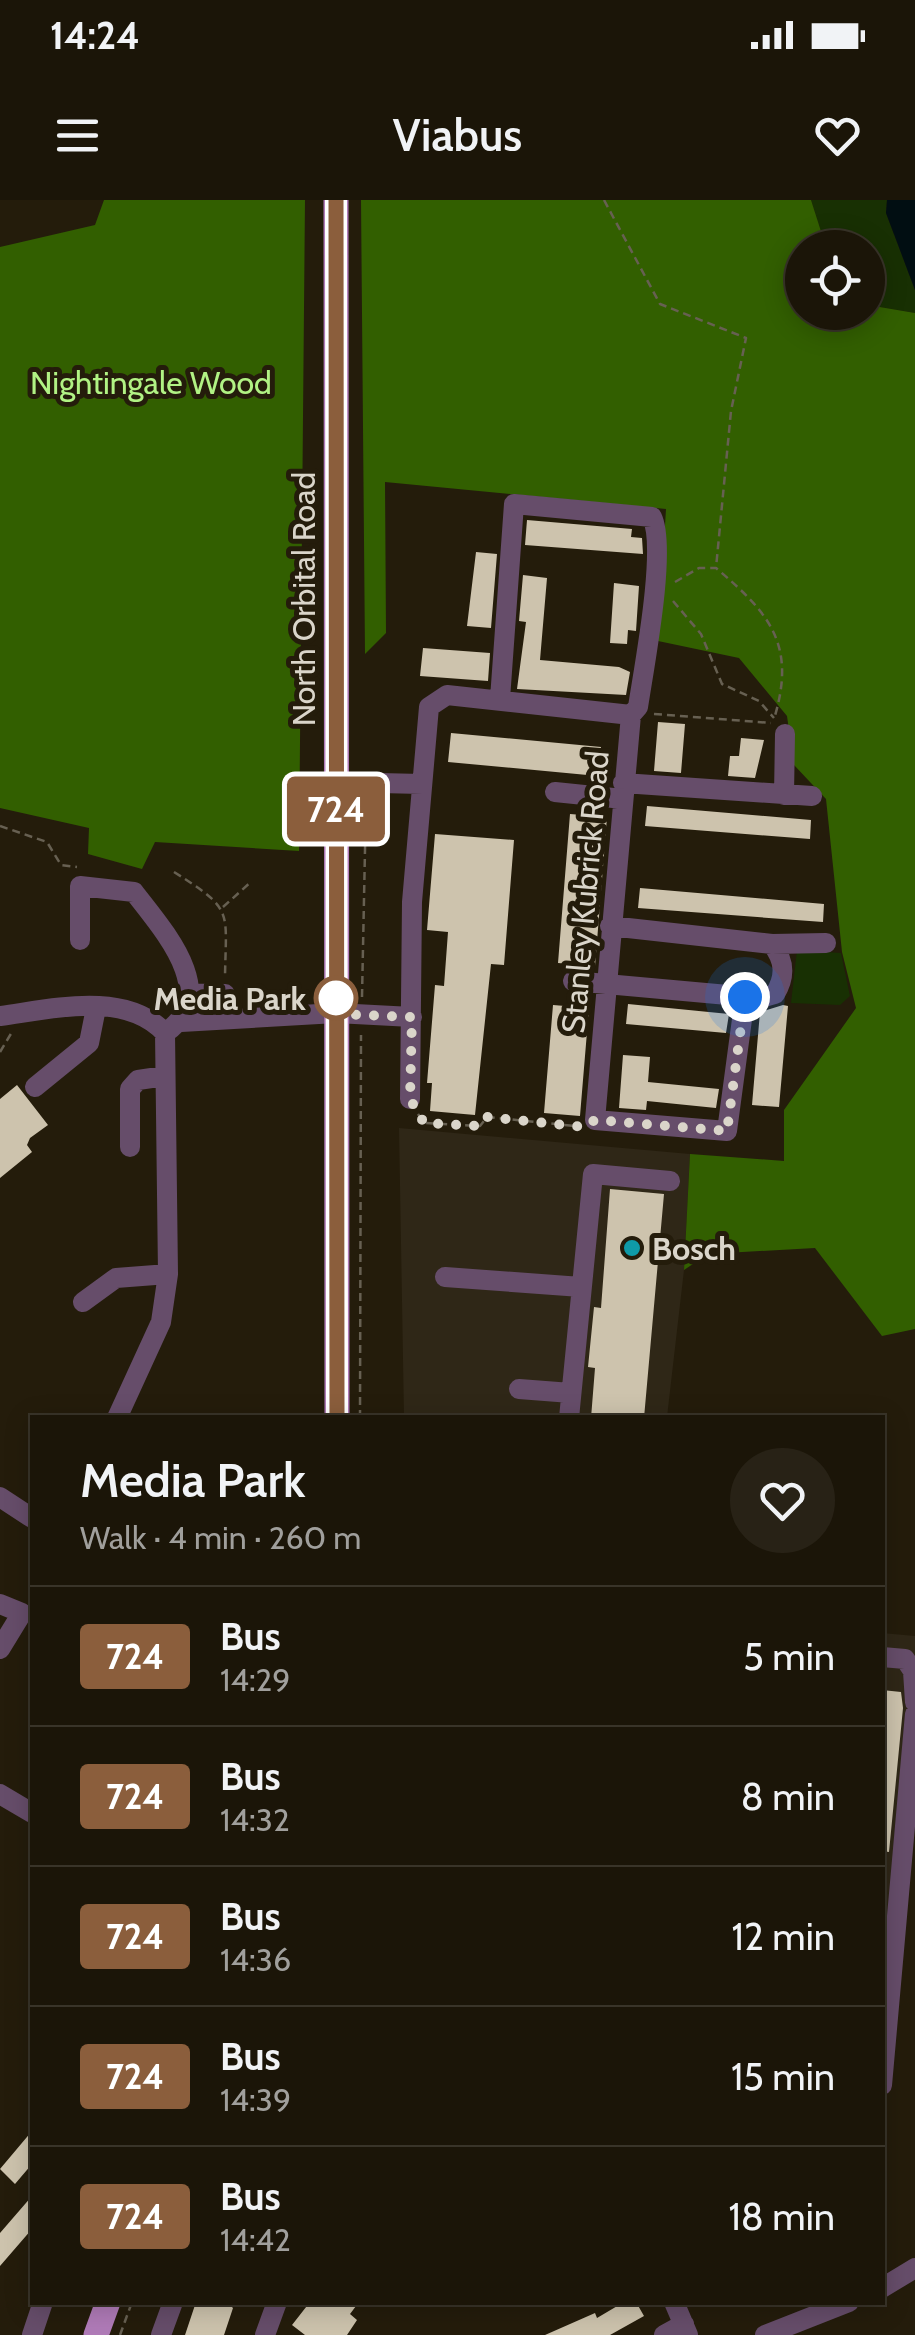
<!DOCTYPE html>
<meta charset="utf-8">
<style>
:root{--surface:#1b1508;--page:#282216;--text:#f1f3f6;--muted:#a09f9c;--line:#393429}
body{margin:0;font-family:Cabin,sans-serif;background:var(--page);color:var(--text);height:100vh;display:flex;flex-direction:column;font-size:38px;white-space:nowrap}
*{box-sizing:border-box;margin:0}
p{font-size:32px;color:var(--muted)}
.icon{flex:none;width:55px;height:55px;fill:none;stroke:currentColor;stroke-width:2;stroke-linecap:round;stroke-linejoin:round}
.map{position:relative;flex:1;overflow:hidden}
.details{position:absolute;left:30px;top:1215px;width:855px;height:890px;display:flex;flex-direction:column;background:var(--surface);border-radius:0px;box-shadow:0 5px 25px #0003,0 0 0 2px var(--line)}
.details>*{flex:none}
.badge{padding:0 20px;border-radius:8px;font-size:35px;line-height:65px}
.tools{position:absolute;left:785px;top:30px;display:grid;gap:20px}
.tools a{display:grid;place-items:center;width:100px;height:100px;border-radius:50%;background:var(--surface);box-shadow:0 5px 25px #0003,0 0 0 2px var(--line);font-size:50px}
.you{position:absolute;width:50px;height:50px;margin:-25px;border:8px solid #fff;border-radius:50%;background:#1a73e8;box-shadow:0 0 0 15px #1a73e833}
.map>.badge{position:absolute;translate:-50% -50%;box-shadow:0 0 0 5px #fff}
.round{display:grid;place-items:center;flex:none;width:105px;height:105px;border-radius:52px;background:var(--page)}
.head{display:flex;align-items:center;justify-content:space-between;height:170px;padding:0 50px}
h1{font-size:48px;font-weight:600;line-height:75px}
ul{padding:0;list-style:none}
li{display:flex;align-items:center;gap:30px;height:140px;padding:0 50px;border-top:2px solid var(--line)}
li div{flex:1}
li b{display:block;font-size:38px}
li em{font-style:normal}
li .badge{min-width:110px;font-weight:700;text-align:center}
.status{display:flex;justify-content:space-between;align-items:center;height:70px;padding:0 50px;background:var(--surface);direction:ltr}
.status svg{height:28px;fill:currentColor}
header{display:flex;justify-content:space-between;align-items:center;height:130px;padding:0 50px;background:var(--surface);font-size:45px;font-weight:600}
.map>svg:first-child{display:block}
.industrial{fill:#2f2717}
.green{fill:#183003}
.forest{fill:#325f00}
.water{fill:#010e12}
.building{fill:#cdc3ad}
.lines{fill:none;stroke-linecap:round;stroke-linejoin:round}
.path{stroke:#676052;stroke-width:2.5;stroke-dasharray:8 5;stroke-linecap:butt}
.minor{stroke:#664d6a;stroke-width:20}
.major{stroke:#b07bb8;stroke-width:25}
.line-casing{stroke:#fff;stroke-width:22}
.line{stroke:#8b5e3c;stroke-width:15}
.walk{stroke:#dad5ca;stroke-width:10;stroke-dasharray:0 18}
.stop-dot{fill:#fff;stroke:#8b5e3c;stroke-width:5}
.culture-dot{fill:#0f9aa8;stroke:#241c0b;stroke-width:4}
.labels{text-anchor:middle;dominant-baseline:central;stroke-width:10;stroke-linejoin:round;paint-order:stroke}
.park-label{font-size:32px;fill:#b1f284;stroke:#241c0b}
.street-label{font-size:32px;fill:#dad5ca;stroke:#241c0b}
.stop-label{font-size:32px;font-weight:bold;fill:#dad5ca;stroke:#241c0b;text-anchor:end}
.poi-label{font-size:32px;font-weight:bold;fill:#dad5ca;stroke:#241c0b;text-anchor:start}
</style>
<div class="status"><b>14:24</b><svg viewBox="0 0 49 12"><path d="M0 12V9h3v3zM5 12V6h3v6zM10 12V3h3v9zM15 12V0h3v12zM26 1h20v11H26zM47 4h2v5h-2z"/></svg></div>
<header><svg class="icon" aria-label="menu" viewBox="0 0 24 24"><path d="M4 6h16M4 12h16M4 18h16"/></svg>Viabus<svg class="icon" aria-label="heart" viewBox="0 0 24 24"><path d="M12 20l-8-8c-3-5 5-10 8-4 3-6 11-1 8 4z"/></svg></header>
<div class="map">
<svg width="915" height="2135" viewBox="0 0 915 2135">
<rect width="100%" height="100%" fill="#241c0b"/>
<path class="industrial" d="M399 928 690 954 684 1070 667 1217H404Z
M882 1433 915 1436V1525L882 1872Z"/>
<path class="green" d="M811 0H887L886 13 915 90V113L868 105V48L826 47Z
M797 750 841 753 850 796 840 805 791 803Z"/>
<path class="forest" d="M104 0H305L299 651 155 642 142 669 88 654 89 628 0 608V47L95 25Z
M361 0H811L826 47 802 48V112H868V105L915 113V1129L882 1136 815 1048 708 1054 684 1070 690 954 784 961V910L856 808 842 752 826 599 794 565 787 516 739 458 658 441 666 309 385 282 386 433 365 454Z"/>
<path class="water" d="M887 0H915V90L886 13Z"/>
<path class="building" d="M527 320 632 329 631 337 642 338 643 354 525 345Z
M476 352 497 354 491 428 467 426Z
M523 375 547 378 540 460 619 467 630 472 626 495 517 489 526 422 519 421Z
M614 383 639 386 636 431 628 430 627 444 610 443Z
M423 448 490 453 488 481 420 476Z
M658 522 685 524 681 573 654 571Z
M451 533 601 547 598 576 448 562Z
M741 538 764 540 755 578 728 576 730 556H739Z
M647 606 811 620 810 639 645 626Z
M570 614 607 617 595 766 558 763Z
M435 634 514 640 504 765 491 764 475 915 430 911 432 883H427L435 785 444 786 448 732 427 730Z
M640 688 824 704 823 722 638 708Z
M628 804 729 814 726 833 626 824Z
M553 805 589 808 580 916 544 913Z
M783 805 788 806 779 907 752 905 760 812Z
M623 855 650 857 648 882 719 889 716 908 647 901 646 910 619 908Z
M17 885 48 925 30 938 27 945 32 952 0 978V899Z
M610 989 664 994 644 1218H591L595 1168 588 1167 594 1107 601 1108Z
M882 1490 901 1492 903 1508 889 1652 882 1651Z
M32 1931V1964L15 1984 0 1969Z
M32 1996V2029L0 2066V2033Z
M196 2102H227L233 2108 224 2135H185Z
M310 2102H359L350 2114 357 2120 347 2135H305L292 2125Z
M624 2102H636L644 2116 610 2135H545L595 2113 597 2118Z"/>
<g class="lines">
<path class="path" d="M604 0 660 104 746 138 731 211 716 368
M675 382 699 368H716C769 413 797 444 774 519
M673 401 701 434 722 484 759 501 774 518
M654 514 771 523
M0 626 47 642 61 665 77 667
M174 672C234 710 226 709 225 777
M223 707 252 681
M362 797 366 601
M0 852 12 832
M418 914 424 923 480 926 487 917 575 926
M360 1218 361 835
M120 2135 132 2102"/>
<path class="minor" d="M500 499 514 304 652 317C667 348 644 467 638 507L631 515
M336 582 422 584
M623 583 812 596
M555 592 623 599
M784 595 785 534
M80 740V686L134 692C163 730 222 794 165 833
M772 744 826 743
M573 781 761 798 775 794C786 776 785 761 772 744L610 726
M189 793 225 794
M0 816C52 809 126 790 165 833L168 1074 161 1122 117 1218
M181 822 336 813 412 817
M35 887 89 843 96 808
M410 899 412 702 429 507 447 495 631 515 595 920 727 931 745 797
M130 947V889L138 880 165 876
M445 1077 581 1087
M83 1102 116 1078 168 1074
M519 1189 571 1193
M569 1218 593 974 670 981
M0 1297 32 1318
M0 1404 22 1413 0 1449
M882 1457 905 1459 913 1471 915 1502
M0 1594 32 1613
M882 1885 915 1514
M882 2088 915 2068
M674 2102 688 2135
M32 2135 43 2102
M161 2135 173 2102
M265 2135 277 2102
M664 2135 684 2124
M765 2135 849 2102"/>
<path class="major" d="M336 0 337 1218
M96 2135 108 2102"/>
</g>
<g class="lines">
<defs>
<path id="line" d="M336 0 337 1218"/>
</defs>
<use href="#line" class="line-casing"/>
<use href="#line" class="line"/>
<path class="walk" d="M336 798V814L412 817 410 899 424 923 480 926 487 917 584 927 595 920 727 931 745 797"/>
</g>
<circle class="stop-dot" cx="336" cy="798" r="20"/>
<circle class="culture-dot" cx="632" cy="1048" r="10"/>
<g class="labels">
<g class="park-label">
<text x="151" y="182">Nightingale Wood</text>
</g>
<g class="street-label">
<text transform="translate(303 399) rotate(-90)">North Orbital Road</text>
<text transform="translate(585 692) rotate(-85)">Stanley Kubrick Road</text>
</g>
<g class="stop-label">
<text x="306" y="798">Media Park</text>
</g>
<g class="poi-label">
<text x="652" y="1048">Bosch</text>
</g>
</g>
</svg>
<div class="tools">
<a><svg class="icon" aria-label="locate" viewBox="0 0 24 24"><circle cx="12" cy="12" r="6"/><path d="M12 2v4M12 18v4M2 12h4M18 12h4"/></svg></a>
</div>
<div class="you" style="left:745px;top:797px"></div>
<b class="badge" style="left:336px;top:609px;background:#8b5e3c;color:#fff">724</b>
<section class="details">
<div class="head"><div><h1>Media Park</h1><p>Walk · 4 min · 260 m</p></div><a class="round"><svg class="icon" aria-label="heart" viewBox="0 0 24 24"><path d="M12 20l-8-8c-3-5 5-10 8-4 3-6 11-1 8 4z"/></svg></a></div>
<ul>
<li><span class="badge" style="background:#8b5e3c;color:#fff">724</span><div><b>Bus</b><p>14:29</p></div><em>5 min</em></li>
<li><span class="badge" style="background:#8b5e3c;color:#fff">724</span><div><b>Bus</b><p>14:32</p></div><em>8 min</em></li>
<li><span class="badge" style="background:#8b5e3c;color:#fff">724</span><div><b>Bus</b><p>14:36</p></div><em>12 min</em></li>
<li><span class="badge" style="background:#8b5e3c;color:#fff">724</span><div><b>Bus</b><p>14:39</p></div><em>15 min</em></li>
<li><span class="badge" style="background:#8b5e3c;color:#fff">724</span><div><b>Bus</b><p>14:42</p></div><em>18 min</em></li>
</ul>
</section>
</div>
